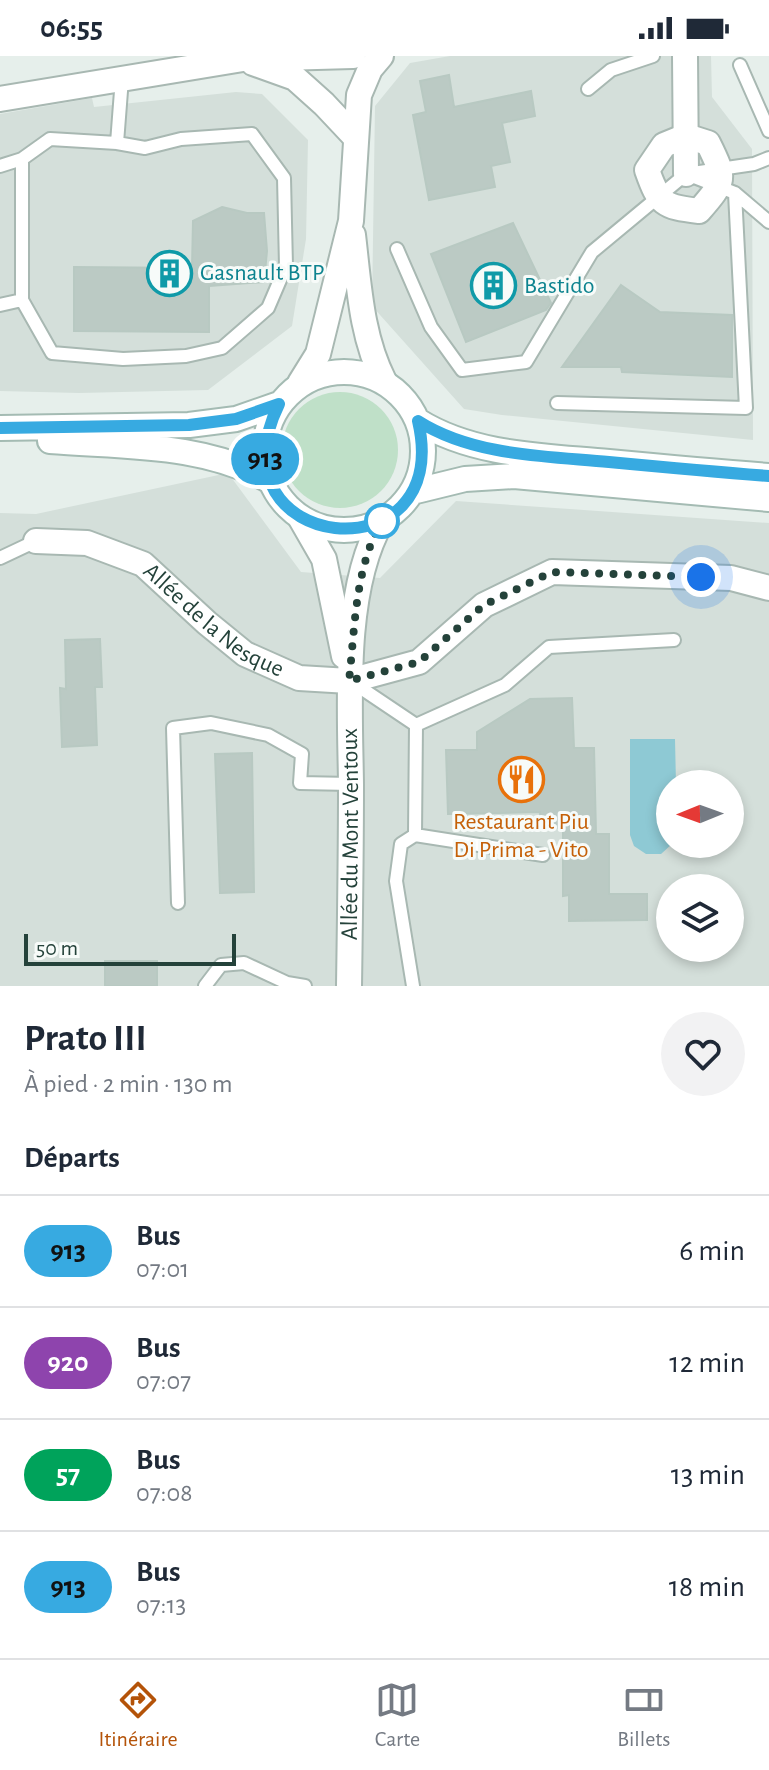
<!DOCTYPE html>
<html lang="fr">
<meta charset="utf-8">
<style>
:root{--surface:#fff;--page:#f2f2f3;--text:#1f2937;--muted:#747a83;--line:#e0e1e3;--accent:#b45309}
body{margin:0;font-family:"Alegreya Sans",sans-serif;background:var(--page);color:var(--text);height:100vh;display:flex;flex-direction:column;font-size:30px;white-space:nowrap}
*{box-sizing:border-box;margin:0}
p{font-size:26px;color:var(--muted)}
.icon{flex:none;width:44px;height:44px;fill:none;stroke:currentColor;stroke-width:2;stroke-linecap:round;stroke-linejoin:round}
.map{position:relative;height:930px;overflow:hidden}
.panel{display:flex;flex-direction:column;background:var(--surface);flex:1}
.panel>*{flex:none}
.badge{padding:0 16px;border-radius:26px;font-size:28px;line-height:52px}
.needle{width:52px;rotate:269deg}
.controls{position:absolute;left:656px;top:714px;display:grid;gap:16px}
.controls a{display:grid;place-items:center;width:88px;height:88px;border-radius:50%;background:var(--surface);box-shadow:0 4px 12px #0003;font-size:40px}
.scale{position:absolute;left:24px;bottom:20px;width:212px;box-sizing:border-box;padding-left:8px;border:4px solid #24423a;border-top:0;font-size:22px;line-height:28px;white-space:nowrap;color:#24423a;-webkit-text-stroke:6px #f7fbf9;paint-order:stroke}
.you{position:absolute;width:40px;height:40px;margin:-20px;border:6px solid #fff;border-radius:50%;background:#1a73e8;box-shadow:0 0 0 12px #1a73e833}
.map>.badge{position:absolute;translate:-50% -50%;box-shadow:0 0 0 4px #fff}
h2{padding:0 24px;font-size:30px;line-height:72px}
.round{display:grid;place-items:center;flex:none;width:84px;height:84px;border-radius:42px;background:var(--page)}
.summary{display:flex;align-items:center;justify-content:space-between;height:136px;padding:0 24px}
h1{font-size:38px;font-weight:700;line-height:60px}
ul{padding:0;list-style:none}
li{display:flex;align-items:center;gap:24px;height:112px;padding:0 24px;border-top:2px solid var(--line)}
li div{flex:1}
li b{display:block;font-size:30px}
li em{font-style:normal}
li .badge{min-width:88px;font-weight:700;text-align:center}
.status{display:flex;justify-content:space-between;align-items:center;height:56px;padding:0 40px;background:var(--surface);direction:ltr}
.status svg{height:22px;fill:currentColor}
.tabs{display:flex;justify-content:space-around;align-items:center;height:112px;border-top:2px solid var(--line);background:var(--surface);font-size:22px;color:var(--muted)}
.tabs a{display:grid;justify-items:center;gap:4px}
.tabs .current{color:var(--accent)}
.map>svg:first-child{display:block}
.built{fill:#d4dfda;fill-rule:evenodd}
.green{fill:#bfe0c8}
.water{fill:#8ec9d4}
.building{fill:#bbcac4;stroke:#b8c9c2;stroke-width:2}
.lines{fill:none;stroke-linecap:round;stroke-linejoin:round}
.service-casing{stroke:#a8b8b2;stroke-width:16}
.minor-casing{stroke:#a8b8b2;stroke-width:28}
.tertiary-casing{stroke:#a8b8b2;stroke-width:28}
.secondary-casing{stroke:#a4bbb3;stroke-width:28}
.service{stroke:#fff;stroke-width:12}
.minor{stroke:#fff;stroke-width:24}
.tertiary{stroke:#fff;stroke-width:24}
.secondary{stroke:#fff;stroke-width:24}
.line-casing{stroke:#fff;stroke-width:18}
.line{stroke:#37aae1;stroke-width:12}
.walk{stroke:#24423a;stroke-width:8;stroke-dasharray:0 14.4}
.stop-dot{fill:#fff;stroke:#37aae1;stroke-width:4}
.labels{text-anchor:middle;dominant-baseline:central;stroke-width:6;stroke-linejoin:round;paint-order:stroke}
.culture-label{font-size:24px;fill:#0d838f;stroke:#f7fbf9;text-anchor:start}
.street-label{font-size:24px;fill:#24423a;stroke:#f7fbf9}
.food-label{font-size:24px;fill:#c56008;stroke:#f7fbf9}
</style>
<div class="status"><b>06:55</b><svg viewBox="0 0 49 12"><path d="M0 12V9h3v3zM5 12V6h3v6zM10 12V3h3v9zM15 12V0h3v12zM26 1h20v11H26zM47 4h2v5h-2z"/></svg></div>
<div class="map">
<svg width="769" height="930" viewBox="0 0 769 930">
<rect width="100%" height="100%" fill="#e6efeb"/>
<path class="built" d="M450 0H711L712 41 752 93 753 384 502 359 464 353 372 250 375 50 410 7Z
M236 36 262 38 308 84 306 183 292 270 208 334 79 337 0 335V58L92 42 94 51Z
M228 417 301 516 380 522 456 445 769 467V930H0V457L36 458ZM670 728H730V788H670ZM670 832H730V892H670Z"/>
<path class="green" d="M282 394a58 58 0 1 1 116 0a58 58 0 1 1-116 0Z"/>
<path class="water" d="M630 683H675L676 728H670V788H672L661 798H646L634 790 630 779Z"/>
<path class="building" d="M449 19 454 51 531 35 535 60 502 67 510 106 491 110 495 131 429 144 413 59 426 56 420 25Z
M222 151 247 157H264L267 195 264 226 209 230V276L74 275V211L192 212 193 165Z
M513 167 551 247 546 254 466 286 431 198Z
M621 229 660 256 732 259V321L622 316 621 311H562Z
M100 583 102 631H95L97 689 62 691 60 632 66 633 65 584Z
M572 642 574 692H594L596 778H609V838H647V864L569 865V839L563 840V772L541 773 540 756 448 758 446 694H477V676L530 643Z
M252 697 254 836 220 837 215 698Z
M105 905H157V930H105Z"/>
<g class="lines">
<defs>
<path id="service" d="M740 9 769 75
M588 33 611 14 653 0
M117 87 145 92 181 83 252 78 284 122 286 210 268 252 222 292 186 300 123 303 52 297 22 244V103L50 83 117 87 122 22
M0 110 22 103
M735 137 769 166
M397 193 431 271 462 314 526 306 592 196 686 118 754 108 769 102
M0 249 22 244
M557 347 746 352 735 137 689 119
M0 502 36 485
M352 626 416 669 505 629 549 591 674 584
M416 669 415 779 543 799
M178 847 173 672 211 667 268 679 302 698 300 727 351 728
M205 930 221 909 244 907 287 927 305 930
M413 930 396 825 401 788 415 779"/>
<g id="minor">
<path d="M685 0 686 118"/>
<path d="M253 7 295 22 324 48 356 82"/>
<path d="M0 43 243 3 353 0"/>
<path d="M686 80 708 87C726 123 725 125 699 155 663 151 659 148 647 114L664 89Z"/>
<path d="M301 463 324 503 344 600"/>
<path id="s1" d="M36 485 87 487 143 508 207 567 245 598 299 622 349 625 419 606 484 549 552 516 731 522 769 532"/>
<path id="s2" d="M349 930C350 863 351 796 351 728 350 650 342 533 382 465"/>
</g>
<path id="tertiary" d="M353 179C359 229 361 280 384 325
M300 327 318 298 351 165 359 39 370 13 381 0"/>
<path id="secondary" d="M265 395a79 79 0 1 1 158 0a79 79 0 1 1-158 0Z
M418 365C474 400 545 400 609 406 662 411 716 416 769 420
M0 372 189 369 236 363 279 348
M50 385C124 391 204 387 270 425
M412 436 465 423 514 420 769 443"/>
</defs>
<use href="#service" class="service-casing"/>
<use href="#minor" class="minor-casing"/>
<use href="#tertiary" class="tertiary-casing"/>
<use href="#secondary" class="secondary-casing"/>
<use href="#service" class="service"/>
<use href="#minor" class="minor"/>
<use href="#tertiary" class="tertiary"/>
<use href="#secondary" class="secondary"/>
</g>
<g class="lines">
<defs>
<path id="line" d="M0 372 189 369 236 363 279 348C206 497 455 524 418 365 473 400 545 400 609 406 662 411 716 416 769 420"/>
</defs>
<use href="#line" class="line-casing"/>
<use href="#line" class="line"/>
<path class="walk" d="M382 465C355 511 355 571 349 625L419 606 484 549 552 516 701 521"/>
</g>
<defs>
<symbol id="building-ring" viewBox="-11 -11 22 22"><circle r="9.5" fill="#f7fbf9" stroke="#0f9aa8" stroke-width="1.5"/><path d="M-4-6H4V6H1V3H-1V6H-4ZM-2.5-4.3h1.7v1.8h-1.7ZM.8-4.3h1.7v1.8H.8ZM-2.5-1h1.7V.8h-1.7ZM.8-1h1.7V.8H.8Z" fill="#0f9aa8"/></symbol>
<symbol id="restaurant-ring" viewBox="-11 -11 22 22"><circle r="9.5" fill="#f7fbf9" stroke="#e8710a" stroke-width="1.5"/><path d="M-5-6h1v4h1v-4h1v4h1v-4h1v5L-1.5 .5V6h-2V.5L-5-1ZM5-6V6H3V1.5H1.5Q1.5-4 5-6Z" fill="#e8710a"/></symbol>
</defs>
<g fill-rule="evenodd">
<use href="#building-ring" x="144" y="192" width="51" height="51"/>
<use href="#building-ring" x="468" y="204" width="51" height="51"/>
<use href="#restaurant-ring" x="496" y="698" width="51" height="51"/>
</g>
<circle class="stop-dot" cx="382" cy="465" r="16"/>
<g class="labels">
<g class="culture-label">
<text x="200" y="217">Gasnault BTP</text>
<text x="524" y="230">Bastido</text>
</g>
<g class="street-label">
<text stroke="none"><textPath href="#s1" startOffset="202">Allée de la Nesque</textPath></text>
<text stroke="none"><textPath href="#s2" startOffset="152">Allée du Mont Ventoux</textPath></text>
</g>
<g class="food-label">
<text x="521" y="766">Restaurant Piu<tspan x="521" dy="28">Di Prima - Vito</tspan></text>
</g>
</g>
</svg>
<div class="controls">
<a><svg class="needle" viewBox="-14 -14 28 28"><path d="M0-13l5 13h-10z" fill="#e53935"/><path d="M0 13l5-13h-10z" fill="#747a83"/></svg></a>
<a><svg class="icon" aria-label="layers" viewBox="0 0 24 24"><path d="M12 4l9 5-9 5-9-5zM3 14l9 5 9-5"/></svg></a>
</div>
<div class="scale">50 m</div>
<div class="you" style="left:701px;top:521px"></div>
<b class="badge" style="left:265px;top:403px;background:#37aae1;color:#111">913</b>
</div>
<section class="panel">
<div class="summary"><div><h1>Prato III</h1><p>À pied · 2 min · 130 m</p></div><a class="round"><svg class="icon" aria-label="heart" viewBox="0 0 24 24"><path d="M12 20l-8-8c-3-5 5-10 8-4 3-6 11-1 8 4z"/></svg></a></div>
<h2>Départs</h2>
<ul>
<li><span class="badge" style="background:#37aae1;color:#111">913</span><div><b>Bus</b><p>07:01</p></div><em>6 min</em></li>
<li><span class="badge" style="background:#8e44ad;color:#fff">920</span><div><b>Bus</b><p>07:07</p></div><em>12 min</em></li>
<li><span class="badge" style="background:#00a35b;color:#fff">57</span><div><b>Bus</b><p>07:08</p></div><em>13 min</em></li>
<li><span class="badge" style="background:#37aae1;color:#111">913</span><div><b>Bus</b><p>07:13</p></div><em>18 min</em></li>
</ul>
</section>
<nav class="tabs">
<a class="current"><svg class="icon" aria-label="directions" viewBox="0 0 24 24"><path d="M12 3l9 9-9 9-9-9zM9 14v-3h6M13 9l2 2-2 2"/></svg>Itinéraire</a>
<a><svg class="icon" aria-label="map" viewBox="0 0 24 24"><path d="M3 6l6-2 6 2 6-2v14l-6 2-6-2-6 2zM9 4v14M15 6v14"/></svg>Carte</a>
<a><svg class="icon" aria-label="tickets" viewBox="0 0 24 24"><path d="M3 7h18v10H3zM15 7v10"/></svg>Billets</a>
</nav>
